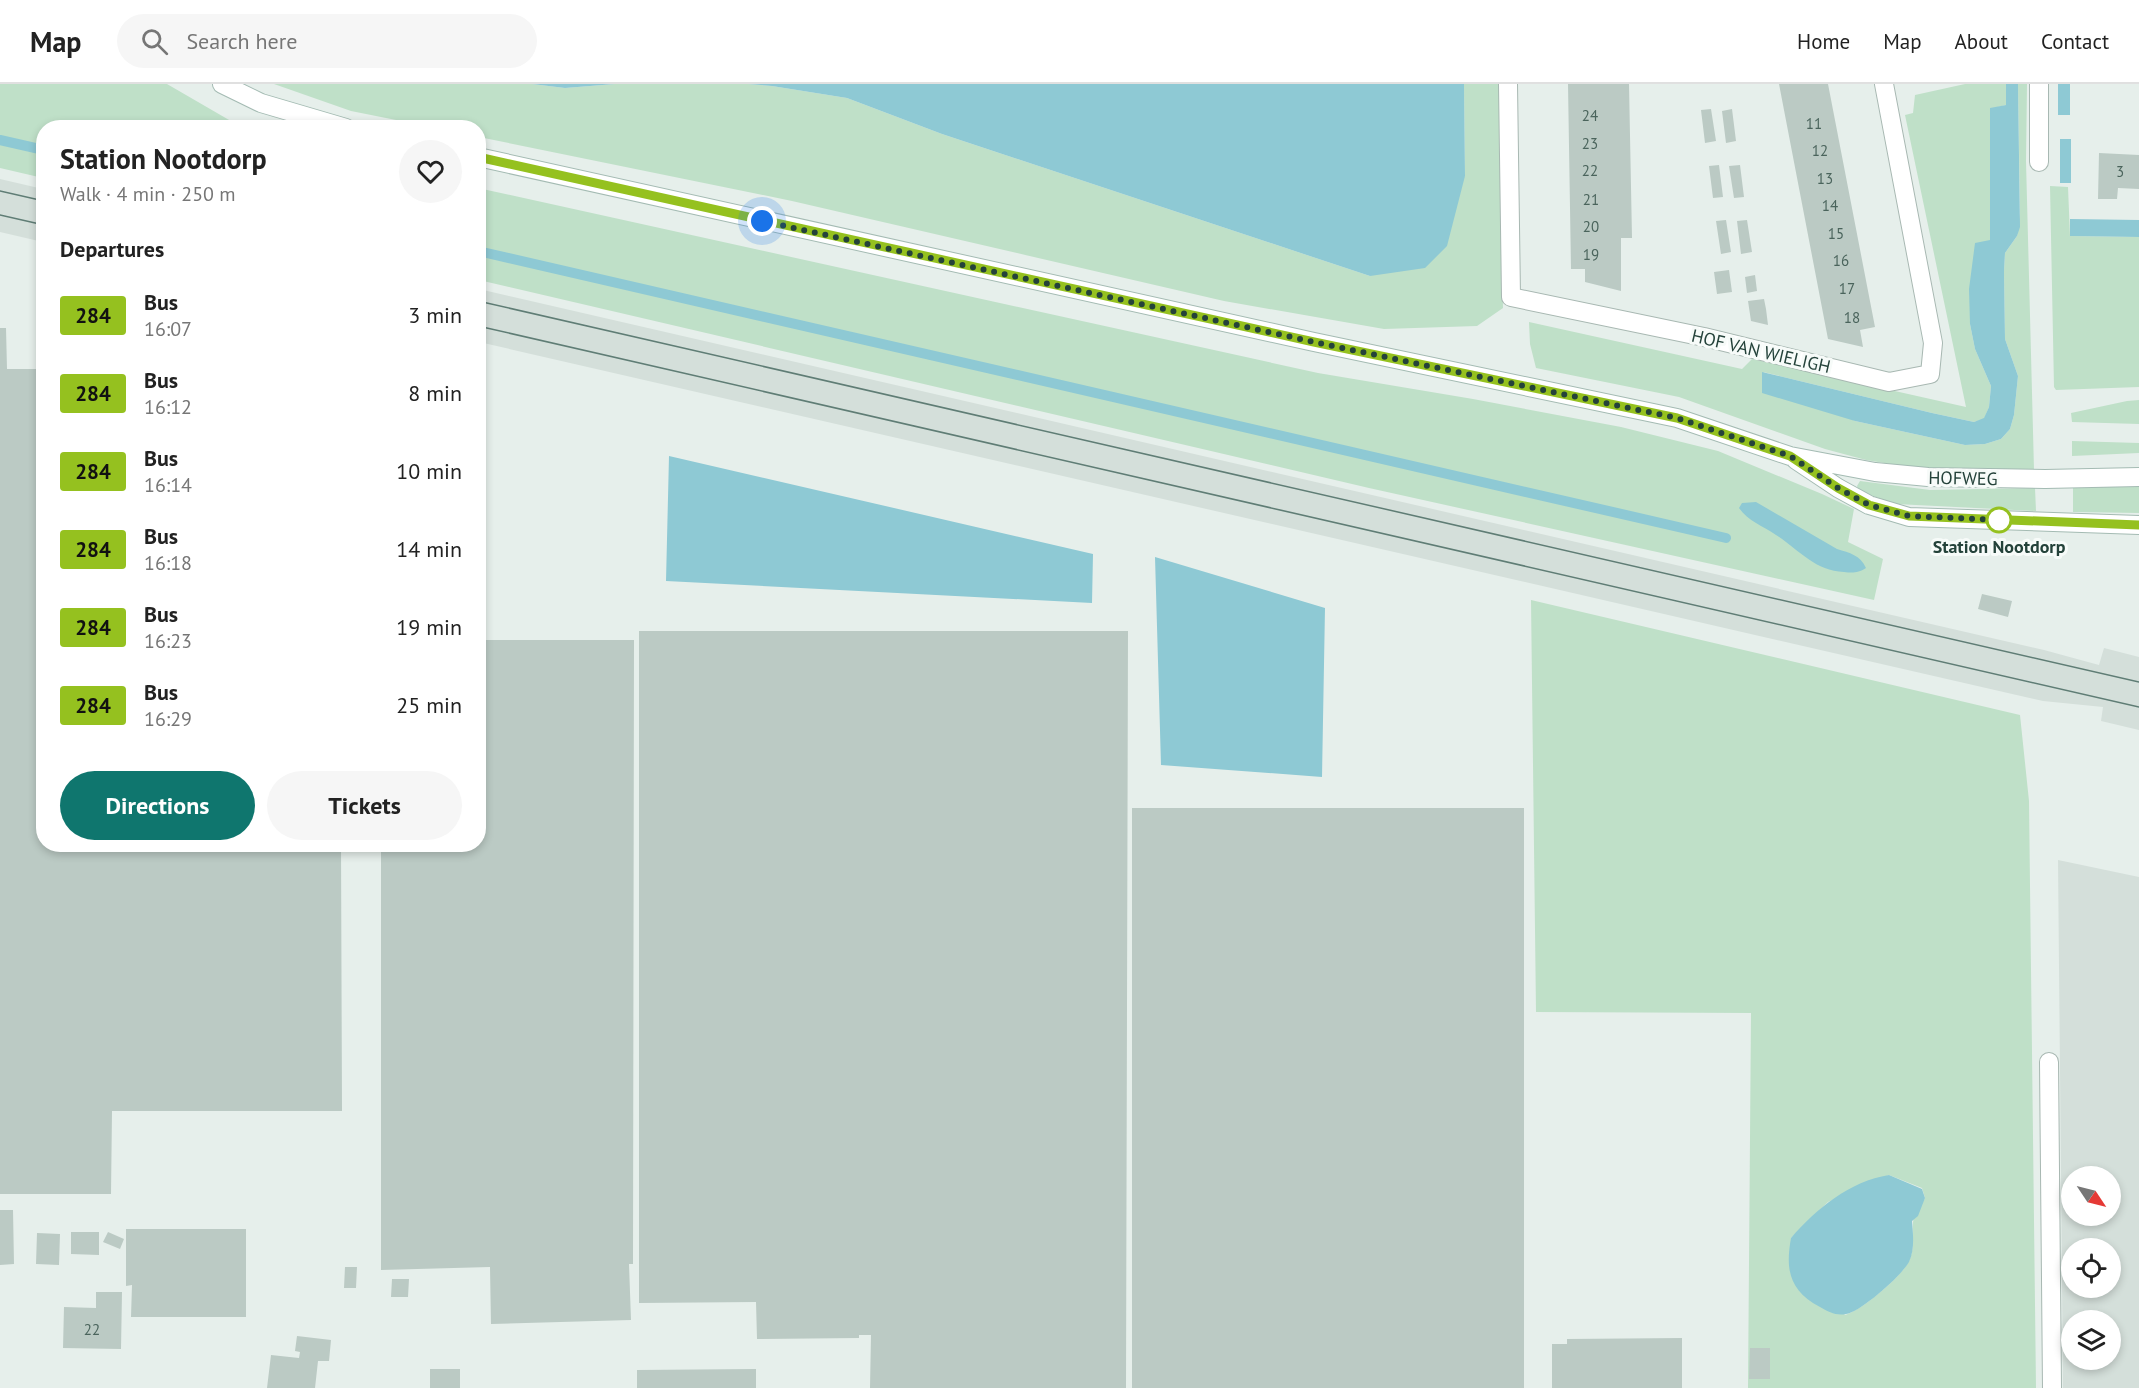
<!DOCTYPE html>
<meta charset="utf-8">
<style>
:root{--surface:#fff;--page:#f6f6f6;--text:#222;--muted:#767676;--line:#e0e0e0;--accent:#0f766e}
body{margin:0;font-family:"PT Sans",sans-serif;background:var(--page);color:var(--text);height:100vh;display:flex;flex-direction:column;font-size:22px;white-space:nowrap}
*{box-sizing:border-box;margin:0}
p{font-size:20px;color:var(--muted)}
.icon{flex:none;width:33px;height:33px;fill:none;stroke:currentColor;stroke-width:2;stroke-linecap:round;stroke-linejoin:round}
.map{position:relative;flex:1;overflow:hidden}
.side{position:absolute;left:36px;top:36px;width:450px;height:732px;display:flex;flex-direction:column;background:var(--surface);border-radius:24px;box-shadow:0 3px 9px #0003}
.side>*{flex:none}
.badge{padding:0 12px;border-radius:4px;font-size:21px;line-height:39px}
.needle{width:39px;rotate:125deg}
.tools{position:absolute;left:2061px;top:1082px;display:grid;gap:12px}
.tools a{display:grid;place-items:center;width:60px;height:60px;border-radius:50%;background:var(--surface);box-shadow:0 3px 9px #0003;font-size:30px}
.you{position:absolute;width:30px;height:30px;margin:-15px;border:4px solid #fff;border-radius:50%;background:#1a73e8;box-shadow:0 0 0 9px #1a73e833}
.map>.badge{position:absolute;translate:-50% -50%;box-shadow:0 0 0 3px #fff}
h2{padding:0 24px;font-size:22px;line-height:54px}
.round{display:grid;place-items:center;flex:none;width:63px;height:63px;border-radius:32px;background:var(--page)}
.summary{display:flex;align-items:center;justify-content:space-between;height:102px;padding:0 24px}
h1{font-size:28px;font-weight:800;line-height:45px}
.primary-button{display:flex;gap:12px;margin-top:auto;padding:12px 24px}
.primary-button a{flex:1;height:69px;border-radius:36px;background:var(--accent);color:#fff;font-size:24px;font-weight:800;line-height:69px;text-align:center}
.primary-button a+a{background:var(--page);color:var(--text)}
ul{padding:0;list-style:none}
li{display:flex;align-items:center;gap:18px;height:78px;padding:0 24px}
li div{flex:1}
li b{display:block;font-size:22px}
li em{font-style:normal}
li .badge{min-width:66px;font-weight:700;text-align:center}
header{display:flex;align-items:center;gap:36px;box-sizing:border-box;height:84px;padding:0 30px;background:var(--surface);border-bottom:2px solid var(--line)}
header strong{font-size:28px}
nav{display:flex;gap:33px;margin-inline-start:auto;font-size:21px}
.search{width:420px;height:54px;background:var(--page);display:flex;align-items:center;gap:15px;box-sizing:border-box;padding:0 21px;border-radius:33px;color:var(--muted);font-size:22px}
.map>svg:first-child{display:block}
.built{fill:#d4dfda;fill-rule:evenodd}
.green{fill:#bfe0c8;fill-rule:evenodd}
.water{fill:#8ec9d4}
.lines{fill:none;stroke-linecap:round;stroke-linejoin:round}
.stream{stroke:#8ec9d4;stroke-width:10}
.building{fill:#bbcac4}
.street-casing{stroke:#a8b8b2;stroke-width:20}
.secondary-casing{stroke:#a4bbb3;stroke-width:20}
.street{stroke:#fff;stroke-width:18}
.secondary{stroke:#fff;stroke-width:18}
.tram{stroke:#5f7d75;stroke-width:1.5}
.line-casing{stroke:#fff;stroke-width:14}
.line{stroke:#95c11f;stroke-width:9}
.walk{stroke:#24423a;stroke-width:6;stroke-dasharray:0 10.8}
.stop-dot{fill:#fff;stroke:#95c11f;stroke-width:3}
.labels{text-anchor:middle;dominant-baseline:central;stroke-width:6;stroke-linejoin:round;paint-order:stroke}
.number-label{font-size:15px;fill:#4a645c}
.street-label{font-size:18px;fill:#24423a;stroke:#f7fbf9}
.stop-label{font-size:18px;font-weight:bold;fill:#24423a;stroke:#f7fbf9}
</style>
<header>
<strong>Map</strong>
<div class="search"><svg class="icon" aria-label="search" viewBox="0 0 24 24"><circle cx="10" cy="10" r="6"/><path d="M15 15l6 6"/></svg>Search here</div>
<nav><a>Home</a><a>Map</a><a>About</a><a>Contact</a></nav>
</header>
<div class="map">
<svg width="2139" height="1304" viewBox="0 0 2139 1304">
<rect width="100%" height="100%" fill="#e6efeb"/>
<path class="built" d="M0 95 43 105V158L0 148Z
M479 205 2044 566 2099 581 2104 564 2139 573V646L2101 637 2103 623 2043 617 479 258Z
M2058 776 2139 793V1304H2063ZM2072 1092H2110V1131H2072ZM2072 1164H2110V1203H2072ZM2072 1236H2110V1275H2072Z"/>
<path class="green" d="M0 0H167L236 40 248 43 44 44 43 94 0 84Z
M274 0H532L565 4 615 0H748L772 2 847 14 942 50 1370 192 1465 92 1464 0H1499L1503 224 1477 242 1384 245 1224 217 792 117 479 53 478 44 431 43 351 27Z
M1965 0H2006V21L1990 25V157L1970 240 1975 265 1991 302 1989 323 1984 335 1974 338 1932 329 1763 288 1855 337 1965 361 1985 360 2001 355 2010 345 2014 331 2018 292 2005 255 2004 188 2005 169 2017 152 2020 130 2018 0H2027L2026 77 2034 386 1915 384 1866 376 1825 365 1679 313 1536 284 1530 260 1529 238 1742 285 1752 275 1966 323 1905 31 1913 29 1915 11Z
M2050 102 2068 103 2070 152 2139 153V303L2056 306 2054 303Z
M478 104 1318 289 1473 315 1621 343 1718 367 1822 410 1854 425 1848 458 1883 475 1874 516 1369 404 479 196Z
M2139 316V340L2072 338 2071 329 2127 317Z
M2072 357 2139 359V369L2072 372Z
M1860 397 1930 406 2035 404 2036 427 1896 420 1859 407 1857 402Z
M2139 401V429L2073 428V404Z
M1531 516 2020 631 2029 717 2036 1304H1748L1751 929 1536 928ZM1889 1091 1922 1104 1925 1114C1921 1122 1913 1131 1913 1139 1912 1152 1915 1164 1909 1177 1901 1193 1862 1226 1845 1231L1791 1154 1828 1118Z"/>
<path class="water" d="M532 0H615L565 4Z
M748 0H1464L1465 92 1447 162 1425 184 1370 192 942 50 847 14 772 2Z
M2006 0H2018L2020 143 2017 152 2005 169 2004 188 2005 255 2018 292 2014 331 2010 345 2001 355 1985 360 1965 361 1855 337 1762 309V288L1932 329 1974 338 1984 334 1989 323 1991 302 1975 265 1970 240 1969 205 1975 159 1990 156V24L2006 21Z
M2058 0H2070V31H2058Z
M2060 55H2071V99H2060Z
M2070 135 2139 136V153L2070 152Z
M669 372 1093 470 1092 519 666 497Z
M1756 418 1837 465C1850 469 1860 471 1866 484 1858 489 1853 489 1844 488 1815 487 1799 466 1776 451 1763 442 1748 437 1739 424L1742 419Z
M1155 473 1325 524 1322 693 1161 681Z
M1889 1091 1922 1105 1925 1114 1918 1132 1912 1137C1913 1150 1915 1165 1909 1178 1902 1191 1861 1228 1846 1230 1836 1232 1829 1228 1820 1223 1790 1207 1785 1187 1791 1154 1816 1125 1850 1097 1889 1091Z"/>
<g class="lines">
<path class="stream" d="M0 56 44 66
M478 167 1726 454"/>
</g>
<path class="building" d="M1568 0H1629L1632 154H1621V207L1585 198V185H1571Z
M1779 0H1828L1875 243 1860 246 1863 263 1828 255Z
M1711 25 1716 57 1705 59 1701 26Z
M1732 25 1736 57 1726 59 1722 27Z
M2099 69 2139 71V105L2118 104 2117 115H2098Z
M1719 81 1723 113 1713 114 1709 82Z
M1740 81 1744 113 1734 114 1729 82Z
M1726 136 1731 168 1721 170 1716 137Z
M1747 136 1752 168 1741 170 1737 137Z
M1729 186 1732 208 1717 210 1714 188Z
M1755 191 1757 207 1747 209 1745 193Z
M1764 215 1766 225 1768 241 1751 237 1748 217Z
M0 244H6L7 285H44V760H341L342 1027H112L111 1110H0Z
M1982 510 2012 517 2008 533 1978 525Z
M639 547H1128L1126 1304H870L871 1251H859V1254L757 1255 756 1218 639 1219Z
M478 556H634L633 1180H629L631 1236 491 1240 490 1183 381 1186V760H478Z
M1132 724H1524V1304H1132Z
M0 1126H13L14 1180 0 1181Z
M126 1145H246V1233H131L132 1201 126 1202Z
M71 1148H99V1171L71 1170Z
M108 1148 124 1155 120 1165 103 1158Z
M37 1149 60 1150 59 1181 36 1180Z
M345 1183H357L356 1204H344Z
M392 1195H409L408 1213H391Z
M96 1208H122L121 1265 63 1264 64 1223 96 1224Z
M297 1252 331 1256 329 1277H318L315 1304H267L271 1271 299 1274 300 1268 295 1267Z
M1682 1254V1304H1552V1260H1567V1255Z
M1750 1264H1770V1295H1749Z
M430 1285H460V1304H430Z
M756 1285V1304H637V1286Z"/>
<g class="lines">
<defs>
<path id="street" d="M1508 0 1511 213 1704 253 1889 298 1930 290 1933 259 1884 0
M2039 0V78
M2049 978 2052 1304"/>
<path id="secondary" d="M222 0 261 19 346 44
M478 73 1314 258 1677 334 1790 372 1875 388 1928 393 2045 395 2139 393
M1796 376 1838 404 1869 421 1909 433 2139 441"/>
</defs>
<use href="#street" class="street-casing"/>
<use href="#secondary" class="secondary-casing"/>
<use href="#street" class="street"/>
<use href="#secondary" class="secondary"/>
<path class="tram" d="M0 107 44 117
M0 131 44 141
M478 217 2139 598
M478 242 2139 623"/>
</g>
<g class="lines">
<defs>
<path id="line" d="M478 73 1314 258 1677 334 1790 372 1838 404 1869 421 1909 432 2139 441"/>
</defs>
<use href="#line" class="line-casing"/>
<use href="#line" class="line"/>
<path class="walk" d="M762 137 1314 258 1677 334 1790 372 1838 404 1869 421 1909 432 1999 436"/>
</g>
<circle class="stop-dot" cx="1999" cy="436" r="12"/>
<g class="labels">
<g class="number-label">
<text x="1590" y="31">24</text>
<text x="1814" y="39">11</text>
<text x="1590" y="59">23</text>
<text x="1820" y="66">12</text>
<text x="1590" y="86">22</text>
<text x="2120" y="87">3</text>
<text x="1825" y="94">13</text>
<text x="1591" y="115">21</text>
<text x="1830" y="121">14</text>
<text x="1591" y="142">20</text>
<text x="1836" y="149">15</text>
<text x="1591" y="170">19</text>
<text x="1841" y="176">16</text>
<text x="1847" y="204">17</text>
<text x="1852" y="233">18</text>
<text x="92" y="1245">22</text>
</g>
<g class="street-label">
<text transform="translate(1761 267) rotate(13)">HOF VAN WIELIGH</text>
<text transform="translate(1963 394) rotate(1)">HOFWEG</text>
</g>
<g class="stop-label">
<text x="1999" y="462">Station Nootdorp</text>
</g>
</g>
</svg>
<div class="tools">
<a><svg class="needle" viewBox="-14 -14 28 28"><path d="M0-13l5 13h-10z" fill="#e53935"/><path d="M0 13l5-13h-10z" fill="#767676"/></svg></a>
<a><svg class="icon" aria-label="locate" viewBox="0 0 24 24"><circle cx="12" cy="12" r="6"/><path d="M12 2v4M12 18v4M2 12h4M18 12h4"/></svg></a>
<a><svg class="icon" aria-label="layers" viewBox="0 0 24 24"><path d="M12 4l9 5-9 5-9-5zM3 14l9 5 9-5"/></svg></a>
</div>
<div class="you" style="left:762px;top:137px"></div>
<section class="side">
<div class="summary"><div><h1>Station Nootdorp</h1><p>Walk · 4 min · 250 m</p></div><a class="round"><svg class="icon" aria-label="heart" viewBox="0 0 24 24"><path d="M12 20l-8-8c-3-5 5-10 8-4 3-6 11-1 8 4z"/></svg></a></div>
<h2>Departures</h2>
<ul>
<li><span class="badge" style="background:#95c11f;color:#111">284</span><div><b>Bus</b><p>16:07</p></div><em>3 min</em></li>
<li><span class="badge" style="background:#95c11f;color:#111">284</span><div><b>Bus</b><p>16:12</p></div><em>8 min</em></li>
<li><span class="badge" style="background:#95c11f;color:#111">284</span><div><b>Bus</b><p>16:14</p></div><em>10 min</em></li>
<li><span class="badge" style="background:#95c11f;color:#111">284</span><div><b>Bus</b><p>16:18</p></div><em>14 min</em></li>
<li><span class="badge" style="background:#95c11f;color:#111">284</span><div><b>Bus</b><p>16:23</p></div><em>19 min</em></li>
<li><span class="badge" style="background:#95c11f;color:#111">284</span><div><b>Bus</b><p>16:29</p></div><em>25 min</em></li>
</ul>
<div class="primary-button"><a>Directions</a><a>Tickets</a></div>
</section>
</div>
